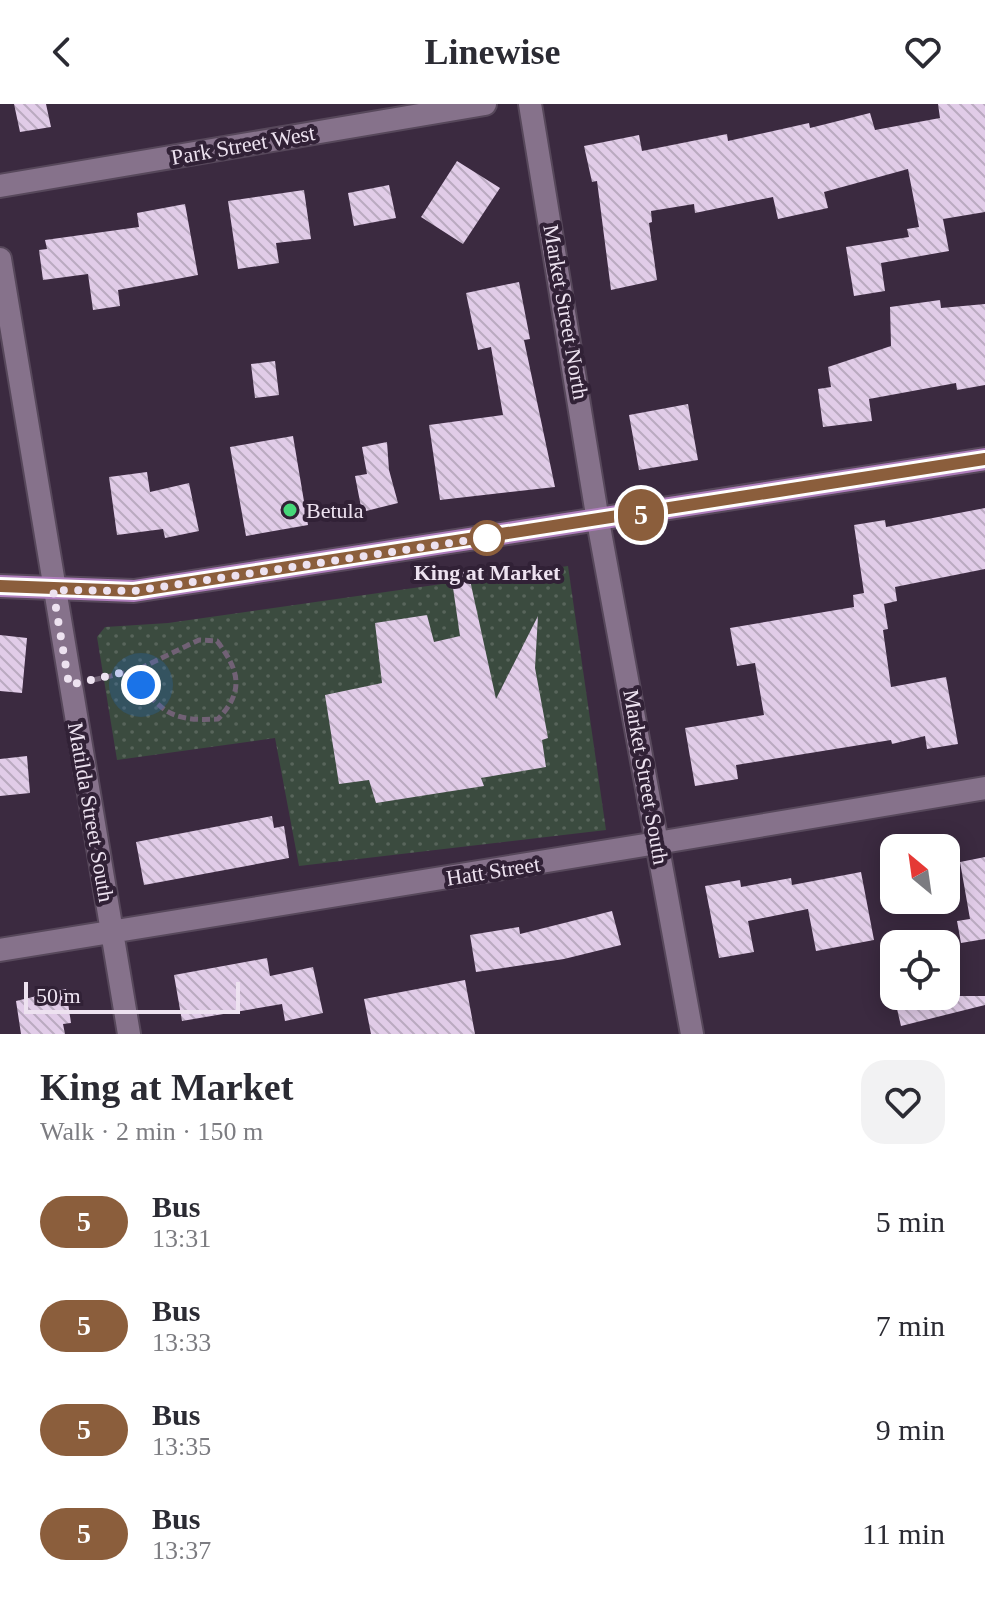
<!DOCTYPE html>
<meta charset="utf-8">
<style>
:root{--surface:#fff;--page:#f2f2f3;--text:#2b2b33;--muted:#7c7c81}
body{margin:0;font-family:"Times New Roman",serif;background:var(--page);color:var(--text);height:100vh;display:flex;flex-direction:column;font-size:30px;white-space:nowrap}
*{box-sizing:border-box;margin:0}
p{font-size:26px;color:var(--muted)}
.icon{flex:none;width:44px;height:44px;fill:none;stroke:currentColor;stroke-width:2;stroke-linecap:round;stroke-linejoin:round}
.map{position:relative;height:930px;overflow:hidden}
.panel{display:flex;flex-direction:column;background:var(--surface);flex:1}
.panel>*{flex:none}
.badge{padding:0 16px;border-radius:26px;font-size:28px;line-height:52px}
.needle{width:52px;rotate:331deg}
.buttons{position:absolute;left:880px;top:730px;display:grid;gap:16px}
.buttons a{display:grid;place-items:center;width:80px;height:80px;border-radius:16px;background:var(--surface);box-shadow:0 4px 20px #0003;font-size:40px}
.scale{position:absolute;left:24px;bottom:20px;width:216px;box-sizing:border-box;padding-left:8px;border:4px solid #ede2f0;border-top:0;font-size:22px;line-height:28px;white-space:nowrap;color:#ede2f0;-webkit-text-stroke:6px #312136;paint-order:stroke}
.you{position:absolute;width:40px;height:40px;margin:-20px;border:6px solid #fff;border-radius:50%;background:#1a73e8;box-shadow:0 0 0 12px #1a73e833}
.map>.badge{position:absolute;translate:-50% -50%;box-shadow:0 0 0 4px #fff}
.round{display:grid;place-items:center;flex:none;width:84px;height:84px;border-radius:24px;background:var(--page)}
.overview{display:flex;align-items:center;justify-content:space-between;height:136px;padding:0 40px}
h1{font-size:38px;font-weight:600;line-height:60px}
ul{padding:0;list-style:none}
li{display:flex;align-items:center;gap:24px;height:104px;padding:0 40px}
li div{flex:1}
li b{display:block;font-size:30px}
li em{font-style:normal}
li .badge{min-width:88px;font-weight:700;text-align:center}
header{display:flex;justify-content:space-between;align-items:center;height:104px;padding:0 40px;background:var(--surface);font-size:36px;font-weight:600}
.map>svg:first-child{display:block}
.park{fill:url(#park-dots)}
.building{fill:url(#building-back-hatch)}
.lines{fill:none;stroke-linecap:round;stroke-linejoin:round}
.minor-casing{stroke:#57485b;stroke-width:26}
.tertiary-casing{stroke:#57485b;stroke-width:26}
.primary-casing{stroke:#57485b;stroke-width:26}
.path{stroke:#716175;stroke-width:5;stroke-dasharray:8 4;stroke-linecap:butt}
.minor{stroke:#86728b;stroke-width:22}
.tertiary{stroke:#86728b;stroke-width:22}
.primary{stroke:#ae7dbb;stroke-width:22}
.line-casing{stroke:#fff;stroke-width:18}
.line{stroke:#8b5e3c;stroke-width:12}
.walk{stroke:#ede2f0;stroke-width:8;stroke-dasharray:0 14.4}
.poi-dot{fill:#46d779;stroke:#312136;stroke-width:3}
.stop-dot{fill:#fff;stroke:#8b5e3c;stroke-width:4}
.labels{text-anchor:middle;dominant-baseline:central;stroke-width:8;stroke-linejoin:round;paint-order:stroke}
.street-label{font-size:22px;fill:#ede2f0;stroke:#312136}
.poi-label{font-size:22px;fill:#ede2f0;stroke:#312136;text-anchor:start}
.stop-label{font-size:22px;font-weight:bold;fill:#ede2f0;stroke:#312136}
</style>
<header><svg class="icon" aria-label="back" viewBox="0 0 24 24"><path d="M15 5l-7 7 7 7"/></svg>Linewise<svg class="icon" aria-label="heart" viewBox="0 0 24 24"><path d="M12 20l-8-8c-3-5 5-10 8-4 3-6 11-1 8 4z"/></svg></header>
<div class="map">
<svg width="985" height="930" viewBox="0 0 985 930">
<defs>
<pattern id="park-dots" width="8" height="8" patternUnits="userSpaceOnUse" patternTransform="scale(2)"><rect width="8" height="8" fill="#3b4b3f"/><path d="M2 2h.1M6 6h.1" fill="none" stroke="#58655b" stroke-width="1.8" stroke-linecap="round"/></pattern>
<pattern id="building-back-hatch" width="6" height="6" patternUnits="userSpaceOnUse" patternTransform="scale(2)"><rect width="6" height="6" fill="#e1cce8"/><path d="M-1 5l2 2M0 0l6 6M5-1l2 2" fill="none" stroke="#baaac0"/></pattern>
</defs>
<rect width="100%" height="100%" fill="#3b2a40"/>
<path class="park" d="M568 462 606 726 299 762 275 634 117 656 97 533 105 523 168 519Z"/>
<path class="building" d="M14 0H46L51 23 20 28Z
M938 0H985V108L943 115 949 147 881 159 885 187 854 192 846 143 909 133 907 125 919 123 908 65 824 88 828 104 778 115 773 93 695 109 694 100 651 107 652 118 649 119 657 176 611 186 597 77 592 78 584 42 639 31 642 47 727 30 728 37 809 19 810 24 870 9 875 26 940 14Z
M457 57 500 84 463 140 421 113Z
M389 81 396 114 354 122 348 89Z
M304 86 311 135 276 139 279 159 238 165 228 97Z
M185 100 198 171 118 186 120 202 93 206 88 170 43 176 39 146 47 145 45 136 139 123 137 109Z
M519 178 530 235 524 236 555 383 440 396 429 321 503 311 491 243 478 246 466 189Z
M940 196 941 204 985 200V281L957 286 956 279 869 295 872 317 823 323 818 285 831 283 828 263 891 242 890 203Z
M275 257 279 291 255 294 251 260Z
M688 300 698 356 639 366 629 311Z
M293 332 308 421 246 432 230 343Z
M387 338 389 366 398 399 362 408 355 372 367 370 362 343Z
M147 368 150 388 189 379 199 427 165 434 163 425 117 431 109 373Z
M985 404V465L895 483 897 497 884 500 888 525 883 526 891 583 946 573 958 640 927 645 925 632 892 640 891 636 736 661 738 675 695 682 685 624 764 611 755 559 737 562 730 524 854 503 853 491 864 489 854 421 885 416 886 423Z
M468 467 496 595 538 512 535 564 548 634 542 636 546 663 481 674 484 682 376 699 369 676 339 680 325 591 382 579 375 519 427 511 434 538 460 532 451 470Z
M0 531 27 534 22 589 0 587Z
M27 652 30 689 0 692V655Z
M272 712 274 724 284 722 289 754 144 781 136 738Z
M985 753V835L961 839 957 817 970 815 960 758Z
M861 768 874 836 816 847 808 805 748 817 754 848 719 854 705 782 740 776 741 783 791 774 792 781Z
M612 807 621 841 564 855 476 868 470 831 519 823 520 830Z
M267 854 270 872 313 863 323 909 285 917 282 900 182 917 174 871Z
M465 876 475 930H371L364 895Z
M66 885 71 919 63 920 65 930H21L16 897Z
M894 892H985V901L901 922Z"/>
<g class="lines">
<defs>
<path id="minor" d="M530 0 598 417
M0 82 485 0
M0 155 129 930
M0 846 657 739"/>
<path id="tertiary" d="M598 417 692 930
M657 739 985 684"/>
<path id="primary" d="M0 482 134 487 985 355"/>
</defs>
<use href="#minor" class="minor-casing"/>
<use href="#tertiary" class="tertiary-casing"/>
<use href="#primary" class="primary-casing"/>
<path class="path" d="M93 576 137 566 199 536 217 537C239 566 245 587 218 615 167 618 161 606 129 567"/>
<use href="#minor" class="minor"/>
<use href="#tertiary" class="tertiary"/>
<use href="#primary" class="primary"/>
</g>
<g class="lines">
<defs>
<path id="line" d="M0 482 134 487 985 355"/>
</defs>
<use href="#line" class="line-casing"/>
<use href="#line" class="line"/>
<path class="walk" d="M141 581 129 567 69 581 53 486 134 487 497 432 487 434"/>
</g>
<circle class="poi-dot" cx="290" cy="406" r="8"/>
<circle class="stop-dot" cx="487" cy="434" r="16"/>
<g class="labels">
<g class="street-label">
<text transform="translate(243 41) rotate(-10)">Park Street West</text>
<text transform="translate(566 208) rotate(80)">Market Street North</text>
<text transform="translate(646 673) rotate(80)">Market Street South</text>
<text transform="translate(91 708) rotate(80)">Matilda Street South</text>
<text transform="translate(493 767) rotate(-9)">Hatt Street</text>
</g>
<g class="poi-label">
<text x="306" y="406">Betula</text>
</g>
<g class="stop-label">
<text x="487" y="468">King at Market</text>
</g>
</g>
</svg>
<div class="buttons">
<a><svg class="needle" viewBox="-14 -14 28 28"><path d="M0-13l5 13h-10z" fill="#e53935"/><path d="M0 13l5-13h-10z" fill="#7c7c81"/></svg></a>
<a><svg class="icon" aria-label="locate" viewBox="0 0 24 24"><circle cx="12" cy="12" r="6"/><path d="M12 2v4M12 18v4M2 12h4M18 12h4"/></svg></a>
</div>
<div class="scale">50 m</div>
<div class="you" style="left:141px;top:581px"></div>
<b class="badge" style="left:641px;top:411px;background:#8b5e3c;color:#fff">5</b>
</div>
<section class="panel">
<div class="overview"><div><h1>King at Market</h1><p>Walk · 2 min · 150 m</p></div><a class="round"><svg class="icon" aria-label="heart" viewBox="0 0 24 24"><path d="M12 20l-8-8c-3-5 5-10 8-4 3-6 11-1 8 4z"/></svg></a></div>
<ul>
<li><span class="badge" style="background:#8b5e3c;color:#fff">5</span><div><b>Bus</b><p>13:31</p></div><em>5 min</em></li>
<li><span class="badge" style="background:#8b5e3c;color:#fff">5</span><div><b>Bus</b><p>13:33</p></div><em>7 min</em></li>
<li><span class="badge" style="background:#8b5e3c;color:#fff">5</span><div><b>Bus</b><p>13:35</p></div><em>9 min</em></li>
<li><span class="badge" style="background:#8b5e3c;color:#fff">5</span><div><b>Bus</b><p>13:37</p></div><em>11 min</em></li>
</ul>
</section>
